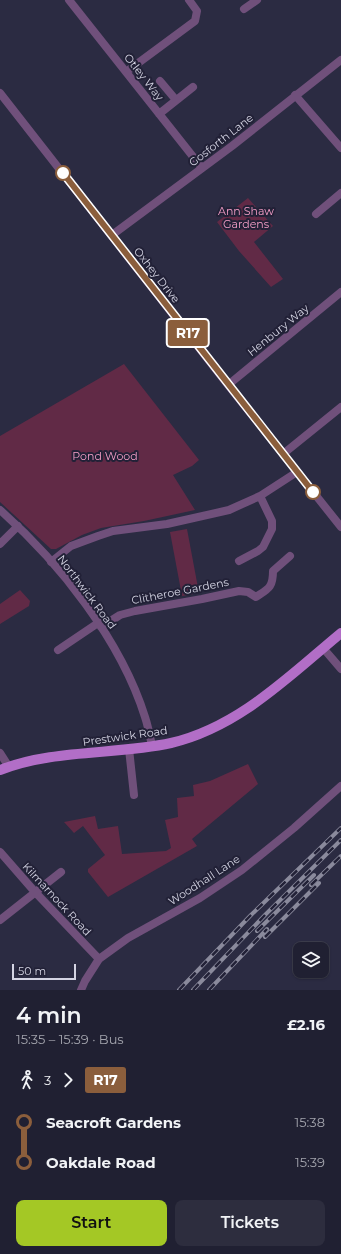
<!DOCTYPE html>
<meta charset="utf-8">
<style>
:root{--surface:#202032;--page:#2d2d3e;--text:#f1f3f6;--muted:#a2a3ac;--line:#3d3e4d;--accent:#a4c825}
body{margin:0;font-family:Montserrat,sans-serif;background:var(--page);color:var(--text);height:100vh;display:flex;flex-direction:column;font-size:15px;white-space:nowrap}
*{box-sizing:border-box;margin:0}
p{font-size:13px;color:var(--muted)}
.icon{flex:none;width:22px;height:22px;fill:none;stroke:currentColor;stroke-width:2;stroke-linecap:round;stroke-linejoin:round}
.map{position:relative;height:990px;overflow:hidden}
.drawer{display:flex;flex-direction:column;background:var(--surface);flex:1}
.drawer>*{flex:none}
.badge{padding:0 8px;border-radius:3px;font-size:14px;line-height:26px}
.tools{position:absolute;left:293px;top:942px;display:grid;gap:8px}
.tools a{display:grid;place-items:center;width:36px;height:36px;border-radius:8px;background:var(--surface);box-shadow:0 1px 3px #0004,0 0 0 1px var(--line);font-size:20px}
.scale{position:absolute;left:12px;bottom:10px;width:64px;box-sizing:border-box;padding-left:4px;border:2px solid #d4d4e3;border-top:0;font-size:11px;line-height:14px;white-space:nowrap;color:#d4d4e3;-webkit-text-stroke:3px #222137;paint-order:stroke}
.map>.badge{position:absolute;translate:-50% -50%;box-shadow:0 0 0 2px #fff}
.legs{display:flex;align-items:center;gap:6px;height:44px;padding:0 16px;font-size:13px}
.legs p{margin-inline-start:auto}
.summary{display:flex;align-items:center;justify-content:space-between;height:68px;padding:0 16px}
h1{font-size:22px;font-weight:600;line-height:30px}
.button{display:flex;gap:8px;margin-top:auto;padding:8px 16px}
.button a{flex:1;height:46px;border-radius:8px;background:var(--accent);color:#111;font-size:16px;font-weight:600;line-height:46px;text-align:center}
.button a+a{background:var(--page);color:var(--text)}
ul{padding:0 16px;list-style:none}
li{display:flex;align-items:center;gap:14px;height:40px;font-size:15px}
li i{display:grid;place-items:center;width:6px;height:100%;margin:0 5px;background:currentColor}
li i::after{content:'';width:10px;height:10px;margin:-5px;border:3px solid;border-radius:50%;background:var(--surface)}
li p{margin-inline-start:auto}
li:first-child i{background:linear-gradient(#0000 50%,currentColor 0)}
li:last-child i{background:linear-gradient(currentColor 50%,#0000 0)}
.map>svg:first-child{display:block}
.green{fill:#612a46}
.lines{fill:none;stroke-linecap:round;stroke-linejoin:round}
.minor{stroke:#70507b;stroke-width:8}
.major{stroke:#b26ec7;stroke-width:10}
.rail-casing{stroke:#8a8a9c;stroke-width:4}
.rail{stroke:#222137;stroke-width:2.5;stroke-dasharray:8;stroke-linecap:butt}
.line-1-casing{stroke:#fff;stroke-width:9}
.line-1{stroke:#8b5e3c;stroke-width:6}
.stop-1-dot{fill:#fff;stroke:#8b5e3c;stroke-width:2}
.labels{text-anchor:middle;dominant-baseline:central;stroke-width:4;stroke-linejoin:round;paint-order:stroke}
.street-label{font-size:11px;fill:#d4d4e3;stroke:#222137}
.park-label{font-size:11px;fill:#f69fc8;stroke:#222137}
</style>
<div class="map">
<svg width="341" height="990" viewBox="0 0 341 990">
<rect width="100%" height="100%" fill="#2b2b42"/>
<path class="green" d="M248 198 273 226 254 242 283 279 271 287 239 251 217 222Z
M124 364 199 460 192 466 173 475 195 510 144 521 101 528 82 535 56 549H51L0 502V436Z
M187 529 199 593 182 596 170 532Z
M20 590 30 601 29 606 0 624V604Z
M248 764 258 784 192 839 197 846 108 897 88 872V869L105 855 83 826 74 833 64 822 95 816 98 829 118 826 122 854 166 851 171 848 165 820 178 817 177 798 194 796 193 785 210 781Z"/>
<g class="lines">
<path class="minor" d="M69 0 202 168
M244 9 257 0
M126 72 195 21 197 11 189 0
M160 81 176 100
M0 93 228 385 341 527
M295 95 341 148
M159 114 193 87
M316 214 341 193
M112 235 232 146 341 60
M228 385 341 292
M283 454 341 407
M0 510C59 562 121 640 145 717 148 726 150 736 152 746
M0 544 18 526
M239 561 258 551 263 547 272 529V521L260 496
M51 562 71 546 98 536 113 531 167 524 229 510 260 496 297 472
M101 627 120 615 135 611 202 599 239 591 248 592 256 597C268 589 273 588 273 571L290 556
M323 648 341 669
M58 650 98 623
M129 749 134 795
M0 753 9 767
M0 852 35 892 99 959
M0 920 61 872
M81 990 85 981 99 959 128 938 200 898 242 870 294 828 341 786"/>
<path class="major" d="M0 770C53 749 116 755 171 743 239 727 289 676 341 633"/>
<defs>
<path id="rail" d="M311 885 341 856
M257 931 314 875
M265 937 319 883
M179 990 251 915 341 828
M193 990 266 914 341 840
M209 990 267 929"/>
</defs>
<use href="#rail" class="rail-casing"/>
<use href="#rail" class="rail"/>
</g>
<g class="lines">
<defs>
<path id="line-1" d="M63 173 313 492"/>
</defs>
<use href="#line-1" class="line-1-casing"/>
<use href="#line-1" class="line-1"/>
</g>
<g class="stop-1-dot">
<circle cx="63" cy="173" r="7"/>
<circle cx="313" cy="492" r="7"/>
</g>
<g class="labels">
<g class="street-label">
<text transform="translate(144 77) rotate(52)">Otley Way</text>
<text transform="translate(221 140) rotate(-38)">Gosforth Lane</text>
<text transform="translate(157 275) rotate(52)">Oxhey Drive</text>
<text transform="translate(278 330) rotate(-39)">Henbury Way</text>
<text transform="translate(180 591) rotate(-11)">Clitheroe Gardens</text>
<text transform="translate(87 592) rotate(53)">Northwick Road</text>
<text transform="translate(125 736) rotate(-8)">Prestwick Road</text>
<text transform="translate(204 880) rotate(-33)">Woodhall Lane</text>
<text transform="translate(57 899) rotate(47)">Kilmarnock Road</text>
</g>
<g class="park-label">
<text x="246" y="211">Ann Shaw<tspan x="246" dy="13">Gardens</tspan></text>
<text x="105" y="456">Pond Wood</text>
</g>
</g>
</svg>
<div class="tools">
<a><svg class="icon" aria-label="layers" viewBox="0 0 24 24"><path d="M12 4l9 5-9 5-9-5zM3 14l9 5 9-5"/></svg></a>
</div>
<div class="scale">50 m</div>
<b class="badge" style="left:188px;top:333px;background:#8b5e3c;color:#fff">R17</b>
</div>
<section class="drawer">
<div class="summary"><div><h1>4 min</h1><p>15:35 – 15:39 · Bus</p></div><b>£2.16</b></div>
<div class="legs"><svg class="icon" aria-label="walk" viewBox="0 0 24 24"><circle cx="13" cy="4" r="2"/><path d="M13 8l-2 6 4 7M11 14l-3 7M7 12l3-4h3l4 4"/></svg>3<svg class="icon" aria-label="forward" viewBox="0 0 24 24"><path d="M9 5l7 7-7 7"/></svg><b class="badge" style="background:#8b5e3c;color:#fff">R17</b></div>
<ul>
<li><i style="color:#8b5e3c"></i><b>Seacroft Gardens</b><p>15:38</p></li>
<li><i style="color:#8b5e3c"></i><b>Oakdale Road</b><p>15:39</p></li>
</ul>
<div class="button"><a>Start</a><a>Tickets</a></div>
</section>
